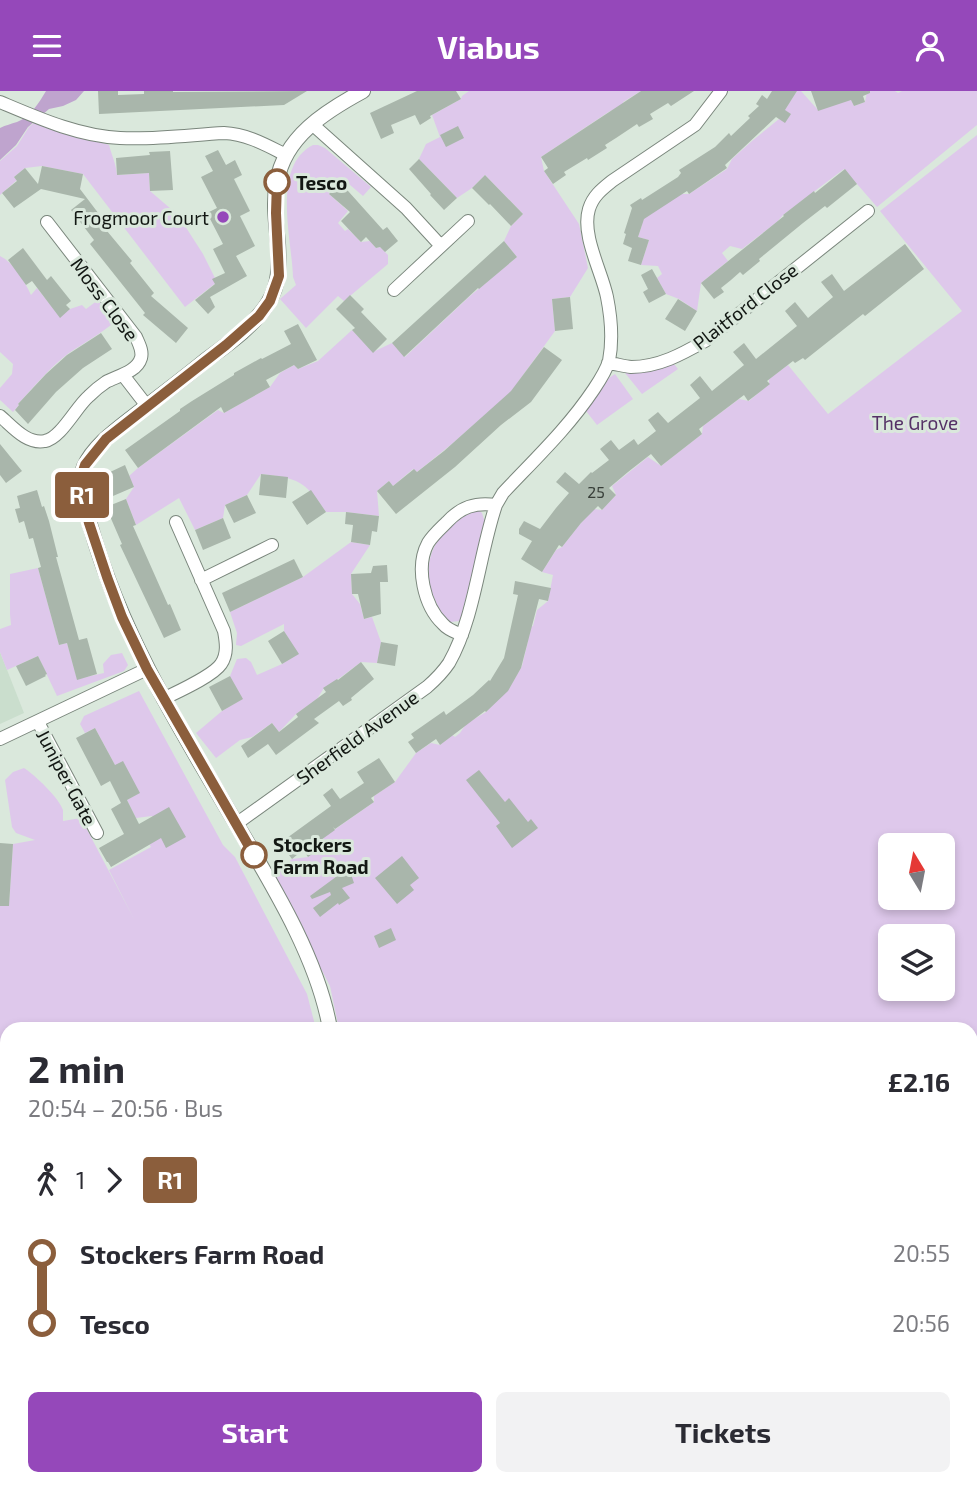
<!DOCTYPE html>
<meta charset="utf-8">
<style>
:root{--surface:#fff;--page:#f2f2f3;--text:#2b2b33;--muted:#7c7c81;--accent:#9548ba}
body{margin:0;font-family:"Exo 2",sans-serif;background:var(--page);color:var(--text);height:100vh;display:flex;flex-direction:column;font-size:26px;white-space:nowrap}
*{box-sizing:border-box;margin:0}
p{font-size:23px;color:var(--muted)}
.icon{flex:none;width:38px;height:38px;fill:none;stroke:currentColor;stroke-width:2;stroke-linecap:round;stroke-linejoin:round}
.map{position:relative;flex:1;overflow:hidden}
.sheet{position:absolute;left:0px;top:931px;width:978px;height:464px;display:flex;flex-direction:column;background:var(--surface);border-radius:21px 21px 0 0;box-shadow:0 4px 10px #0003}
.sheet>*{flex:none}
.badge{padding:0 14px;border-radius:5px;font-size:24px;line-height:46px}
.needle{width:46px;rotate:350deg}
.tools{position:absolute;left:878px;top:742px;display:grid;gap:14px}
.tools a{display:grid;place-items:center;width:77px;height:77px;border-radius:10px;background:var(--surface);box-shadow:0 4px 10px #0003;font-size:35px}
.map>.badge{position:absolute;translate:-50% -50%;box-shadow:0 0 0 4px #fff}
.legs{display:flex;align-items:center;gap:10px;height:77px;padding:0 28px;font-size:23px}
.legs p{margin-inline-start:auto}
.headline{display:flex;align-items:center;justify-content:space-between;height:119px;padding:0 28px}
h1{font-size:38px;font-weight:700;line-height:52px}
.primary-button{display:flex;gap:14px;margin-top:auto;padding:14px 28px}
.primary-button a{flex:1;height:80px;border-radius:10px;background:var(--accent);color:#fff;font-size:28px;font-weight:700;line-height:80px;text-align:center}
.primary-button a+a{background:var(--page);color:var(--text)}
ul{padding:0 28px;list-style:none}
li{display:flex;align-items:center;gap:24px;height:70px;font-size:26px}
li i{display:grid;place-items:center;width:10px;height:100%;margin:0 9px;background:currentColor}
li i::after{content:'';width:18px;height:18px;margin:-9px;border:5px solid;border-radius:50%;background:var(--surface)}
li p{margin-inline-start:auto}
li:first-child i{background:linear-gradient(#0000 50%,currentColor 0)}
li:last-child i{background:linear-gradient(currentColor 50%,#0000 0)}
header{display:flex;justify-content:space-between;align-items:center;height:91px;padding:0 28px;background:var(--accent);color:#fff;font-size:32px;font-weight:700}
.map>svg:first-child{display:block}
.built{fill:#cadecd}
.green{fill:#dec8eb;fill-rule:evenodd}
.water{fill:#bfa4ce}
.building{fill:#a9b6ab}
.lines{fill:none;stroke-linecap:round;stroke-linejoin:round}
.minor-casing{stroke:#7a867c;stroke-width:14}
.tertiary-casing{stroke:#7a867c;stroke-width:16}
.minor{stroke:#fff;stroke-width:12}
.tertiary{stroke:#fff;stroke-width:14}
.line-1-casing{stroke:#fff;stroke-width:16}
.line-1{stroke:#8b5e3c;stroke-width:10}
.stop-1-dot{fill:#fff;stroke:#8b5e3c;stroke-width:3.5}
.poi-dot{fill:#9548ba;stroke:#dae8dc;stroke-width:2.5}
.labels{text-anchor:middle;dominant-baseline:central;stroke-width:6;stroke-linejoin:round;paint-order:stroke}
.number-label{font-size:16px;fill:#383f39}
.stop-label{font-size:19px;font-weight:bold;fill:#121713;stroke:#dae8dc;text-anchor:start}
.poi-label{font-size:19px;fill:#121713;stroke:#dae8dc;text-anchor:end}
.street-label{font-size:19px;fill:#121713;stroke:#dae8dc}
.park-label{font-size:19px;fill:#543166;stroke:#dae8dc}
</style>
<header><svg class="icon" aria-label="menu" viewBox="0 0 24 24"><path d="M4 6h16M4 12h16M4 18h16"/></svg>Viabus<svg class="icon" aria-label="person" viewBox="0 0 24 24"><circle cx="12" cy="8" r="4"/><path d="M4 21q1-7 8-7t8 7"/></svg></header>
<div class="map">
<svg width="977" height="1394" viewBox="0 0 977 1394">
<rect width="100%" height="100%" fill="#dae8dc"/>
<path class="built" d="M0 561 24 622 0 633Z"/>
<path class="green" d="M469 0H641L623 11 624 16 610 20 541 66 544 80 579 133 588 177 570 206 552 208 555 240 518 291V295L453 352 417 381 413 378 393 395 389 390 377 400 379 425 346 421H326C305 390 298 387 261 383L247 404 225 414 223 427 195 439 179 407 136 434 126 408 134 396 129 385 138 377 218 319 224 322 270 296 280 282 294 274 298 278 318 270 352 239 373 261 392 252 405 266 470 205 517 166 504 150 511 135 523 123 485 84 472 97 457 107 419 68 426 53 440 46 432 24 461 8 462 5Z
M797 0H801L818 19 851 8 854 15 865 11 867 1 871 0H895L898 2 902 0H977V34L877 116 844 78 783 124 777 131 742 158 730 155 722 162 728 170 701 192 697 220 679 208 666 203 657 187 662 183 658 175 641 174 649 149 638 146 642 134 638 126 682 103H689L727 78 732 68 752 50 779 28Z
M35 31 109 54C112 65 116 73 117 84L149 82 150 100 178 124 203 163 217 191 185 216 83 83 42 75 25 77 14 86 17 89 0 104V70L17 55 29 36Z
M977 44V1394H386L385 1388H971V938H339L330 895 273 784 292 768 308 766 318 759 324 746 374 711V705L395 691 416 662 431 652 440 654 452 644 455 646 460 642 466 633 486 621 510 596 522 575 528 550 519 541 533 535 537 519 548 510 553 484 542 481 556 459 562 456 580 433 594 418 602 419 616 404 612 395 648 366 661 375 702 343 703 335 739 308 749 310 769 293V288L788 274 828 323 962 220 880 120ZM891 754H943V807H891ZM891 845H943V898H891Z
M313 54H318L325 57 371 96 363 105 343 88 329 103 348 120 338 132 345 140 348 138 361 151 370 150 376 157 380 156 388 164V173L344 210 338 205 306 237 280 208 296 194 293 186C292 149 271 75 313 54Z
M0 165C14 172 24 189 31 204L37 197 60 226 70 218 82 214 86 218 98 209 115 231C100 243 84 252 69 262 50 276 34 296 18 313L19 314 13 321 0 309V297L12 283 13 273 0 261Z
M674 273 678 278 642 303 625 282Z
M615 283 633 308 597 334 586 320 606 289Z
M478 419 482 422 485 432 460 530 450 531C442 526 439 518 435 509 417 469 439 433 478 419Z
M351 451 370 454 351 483 352 503 360 513 364 528 372 526 381 551 377 572 361 571 341 586 324 597 317 608 296 623 279 641 272 632 252 646 240 649 216 667 196 642 222 620 242 608 230 585 237 568 246 567 251 571 257 584 282 573 298 563 284 540V533L241 555 236 554 237 542 230 521 303 486Z
M38 477 59 554 67 552 77 588 104 582 103 573 111 564 122 562 128 574 124 580 57 605 38 565 7 579 0 561V538L11 534 10 523V483Z
M139 600 223 754 235 766 307 903 316 938H7V1084L0 1081V814H9L13 753 35 749 16 742 12 736 5 689 13 681 24 677C35 684 59 707 63 719 63 721 63 728 63 730L81 727 135 830 109 779 151 756 145 746 157 734 152 725 136 727 127 709 139 702 115 674 95 637 85 642 80 633 84 625Z"/>
<path class="water" d="M46 0H84L76 9 63 15 49 18 28 36 16 54 0 69V37C6 34 11 33 17 31 30 26 39 12 46 0Z"/>
<path class="building" d="M98 0H118V4L144 3V0H173V1L307 0 284 14 99 23Z
M417 0H456L461 8 430 25 431 27 420 34 415 24 391 34 394 42 381 48 370 22Z
M641 0H694L671 15 668 12 650 23 653 28 639 36 637 33 616 47 605 54 607 57 588 69 587 67 564 81 566 84 553 93 544 80 548 77 541 66Z
M772 0H797L785 19 791 23 785 32 776 26 725 74 727 77 689 103 687 100 644 128 638 146 649 149 641 174 628 170 632 157 623 153 626 143 624 142 632 117 630 114 641 107 642 109 678 86 681 82 679 79 715 56 729 42 731 45 750 27 748 25 759 15 756 13 762 4 767 8Z
M811 0H870V2L863 5 865 11 854 15 851 9 818 20Z
M458 35 464 47 446 56 440 44Z
M218 59 226 74 235 69 242 84 234 88 250 120 240 125 255 155 236 165 247 185 210 206 215 216 208 223 195 209 215 193 212 188 225 182 213 158 223 153 207 122 217 117 201 86 213 80 205 65Z
M170 60 173 99 150 100 149 82 117 84 116 67 150 64 149 61Z
M419 68 457 107 444 119 430 104 431 103 409 78Z
M42 75 83 83 80 98 105 131 102 134 132 170 130 172 154 202 151 205 188 237 176 252 143 224 145 222 90 153 94 149 71 119 85 108 41 98 14 117 2 102 17 90 14 86 25 77 38 93Z
M845 78 857 93 827 117 825 115 803 132 759 168 760 170 743 184 740 181 731 189 721 197 724 201 714 208 701 192 784 125 783 124 814 100 815 102Z
M485 84 523 123 511 135 490 113 489 114 472 97Z
M340 91 383 139 387 136 398 150 385 161 380 156 376 157 366 146 361 151 356 146 341 130 350 121 329 103Z
M504 150 517 166 479 198 478 197 404 266 392 252Z
M905 153 924 178 865 225 863 223 805 269 803 267 795 272 793 270 767 290 770 293 748 310 744 304 699 338 702 343 661 375 651 363 628 381 609 397 616 404 602 419 598 415 581 432 562 456 559 454 542 481 521 468 532 450 519 443V438L524 430 540 438 556 417 569 402 556 391 565 381 579 393 591 381 592 382 609 369 600 358 611 349 619 359 634 348 638 354 656 340 648 329 658 321 668 332 700 307 690 294 700 285 712 300 744 274 733 261 744 252 756 268 797 235 785 220 795 211 808 227 833 206 821 191 832 183 844 200Z
M23 157 47 189 51 185 71 210 66 214 70 218 60 227 32 190 26 194 8 169Z
M652 178 666 203 649 212 643 201 648 198 641 184Z
M350 204 364 218 361 221 387 248 373 262 352 239 355 237 336 218Z
M570 206 573 238 555 240 552 208Z
M678 208 697 220 685 240 665 228Z
M298 233 317 269 298 278 294 274 266 289 270 296 224 322 221 316 138 377 125 359 180 320V318L192 310 234 284V282L261 267 262 268 291 253 284 240Z
M101 242 112 258 83 277 56 301 28 333 15 319 19 314 18 313 46 283 67 264Z
M544 256 562 269 531 311 501 334 455 376 396 423 377 400 389 390 393 395 414 378 417 381 444 360 511 300Z
M0 353 22 380 6 392 0 384Z
M125 374 134 396 113 405 107 393 112 390 108 382Z
M261 383 288 386 286 407 259 404Z
M37 399 42 416 44 415 49 430 58 466H56L79 549 87 547 97 583 77 589 67 552 59 554 38 477 41 476 33 447 29 448 24 430 19 432 15 418 20 417 17 405Z
M311 399 326 421 307 434 292 411Z
M247 404 256 422 234 432 225 414Z
M126 408 136 434 133 435 168 514 170 513 181 539 164 547 120 454 122 453 106 416Z
M346 421 379 425 377 441 372 440 370 454 351 451 353 434 345 433Z
M223 427 231 447 203 459 195 439Z
M294 468 303 486 230 521 222 502Z
M387 474 388 491H380L381 523 364 528 358 503H352L351 483 371 482 373 475Z
M515 490 551 497 548 510 539 508 521 577 508 600 486 621 485 620 440 654 436 648 416 662 408 651 414 647 411 643 444 620 446 624 473 604 489 589 490 590 504 567 518 504 513 503Z
M284 540 299 563 282 573 268 550Z
M381 551 398 554 395 575 377 572Z
M38 565 47 583 45 584 46 585 26 595 16 575Z
M361 571 374 588 351 607 352 609 343 615 339 610 314 628 319 632 276 664 268 653 248 667 241 655 272 632 279 641 298 626 296 623 326 601 323 597 337 588 338 589Z
M230 585 243 608 222 620 209 596Z
M95 637 115 674 123 670 140 702 127 709 139 733 169 716 186 746 166 757 161 747 111 776 108 771H107L99 757 124 743 111 718 121 712 110 690 101 695 76 647Z
M379 667 395 691 371 707 374 711 335 738 333 736 335 739 314 754 318 759 308 766 303 759 292 768 280 752 331 715 323 704 332 697 340 708 364 692 357 681Z
M479 679 505 711 509 707 528 731 531 728 538 737 512 757 496 735 500 732 466 689Z
M0 752 13 753 9 815H0Z
M402 765 419 787 410 794 414 799 397 813 375 787Z
M344 780H350L354 792 342 797 350 807 339 814 338 812 320 826 313 817 331 804 330 801 312 808 310 805Z
M391 837 396 849 379 857 374 845Z"/>
<g class="lines">
<defs>
<path id="minor" d="M0 11C38 27 78 45 120 47 154 49 190 44 224 42 247 43 266 54 286 64
M312 33 406 117 441 155
M394 199 468 130
M608 272C616 273 623 275 631 276 659 276 682 263 705 250L868 120
M123 284 147 315
M0 325C12 335 27 354 45 350 61 347 76 316 89 305 94 300 100 295 106 291 117 285 137 281 141 267 143 260 139 253 136 246L47 131
M201 489 272 454
M462 544C455 541 448 539 443 533 424 515 415 476 428 452 433 444 441 437 447 431 461 416 475 411 496 414
M163 608C177 601 213 585 221 573 228 563 226 551 224 540L176 431
M38 631 97 742
M0 648 147 578
M236 733 427 596C435 589 443 581 449 572 475 526 479 464 496 414L503 402C535 368 568 337 594 298 600 289 606 280 609 270 613 249 611 226 607 206 602 181 581 144 589 118 593 105 602 98 612 90L695 34 721 0"/>
<path id="tertiary" d="M330 938C318 868 273 795 237 734 180 638 122 545 91 437 85 417 76 396 84 376 93 355 117 338 135 324 159 306 183 288 206 269 228 253 253 236 268 212 280 193 279 174 278 152 276 132 273 111 277 91 284 46 326 20 363 0
M378 1388 379 1394"/>
</defs>
<use href="#minor" class="minor-casing"/>
<use href="#tertiary" class="tertiary-casing"/>
<use href="#minor" class="minor"/>
<use href="#tertiary" class="tertiary"/>
</g>
<g class="lines">
<defs>
<path id="line-1" d="M254 764 147 578 122 526 107 486 89 432 80 396 81 386 85 374 106 348 226 254 259 225 270 210 279 185 276 122 277 91"/>
</defs>
<use href="#line-1" class="line-1-casing"/>
<use href="#line-1" class="line-1"/>
</g>
<g class="stop-1-dot">
<circle cx="277" cy="91" r="12"/>
<circle cx="254" cy="764" r="12"/>
</g>
<circle class="poi-dot" cx="223" cy="126" r="7"/>
<g class="labels">
<g class="number-label">
<text x="596" y="400">25</text>
</g>
<g class="stop-label">
<text x="296" y="91">Tesco</text>
<text x="273" y="753">Stockers<tspan x="273" dy="22">Farm Road</tspan></text>
</g>
<g class="poi-label">
<text x="209" y="126">Frogmoor Court</text>
</g>
<g class="street-label">
<text transform="translate(105 208) rotate(53)">Moss Close</text>
<text transform="translate(745 215) rotate(-38)">Plaitford Close</text>
<text transform="translate(357 646) rotate(-36)">Sherfield Avenue</text>
<text transform="translate(67 686) rotate(62)">Juniper Gate</text>
</g>
<g class="park-label">
<text x="915" y="331">The Grove</text>
</g>
</g>
</svg>
<div class="tools">
<a><svg class="needle" viewBox="-14 -14 28 28"><path d="M0-13l5 13h-10z" fill="#e53935"/><path d="M0 13l5-13h-10z" fill="#7c7c81"/></svg></a>
<a><svg class="icon" aria-label="layers" viewBox="0 0 24 24"><path d="M12 4l9 5-9 5-9-5zM3 14l9 5 9-5"/></svg></a>
</div>
<b class="badge" style="left:82px;top:404px;background:#8b5e3c;color:#fff">R1</b>
<section class="sheet">
<div class="headline"><div><h1>2 min</h1><p>20:54 – 20:56 · Bus</p></div><b>£2.16</b></div>
<div class="legs"><svg class="icon" aria-label="walk" viewBox="0 0 24 24"><circle cx="13" cy="4" r="2"/><path d="M13 8l-2 6 4 7M11 14l-3 7M7 12l3-4h3l4 4"/></svg>1<svg class="icon" aria-label="forward" viewBox="0 0 24 24"><path d="M9 5l7 7-7 7"/></svg><b class="badge" style="background:#8b5e3c;color:#fff">R1</b></div>
<ul>
<li><i style="color:#8b5e3c"></i><b>Stockers Farm Road</b><p>20:55</p></li>
<li><i style="color:#8b5e3c"></i><b>Tesco</b><p>20:56</p></li>
</ul>
<div class="primary-button"><a>Start</a><a>Tickets</a></div>
</section>
</div>
